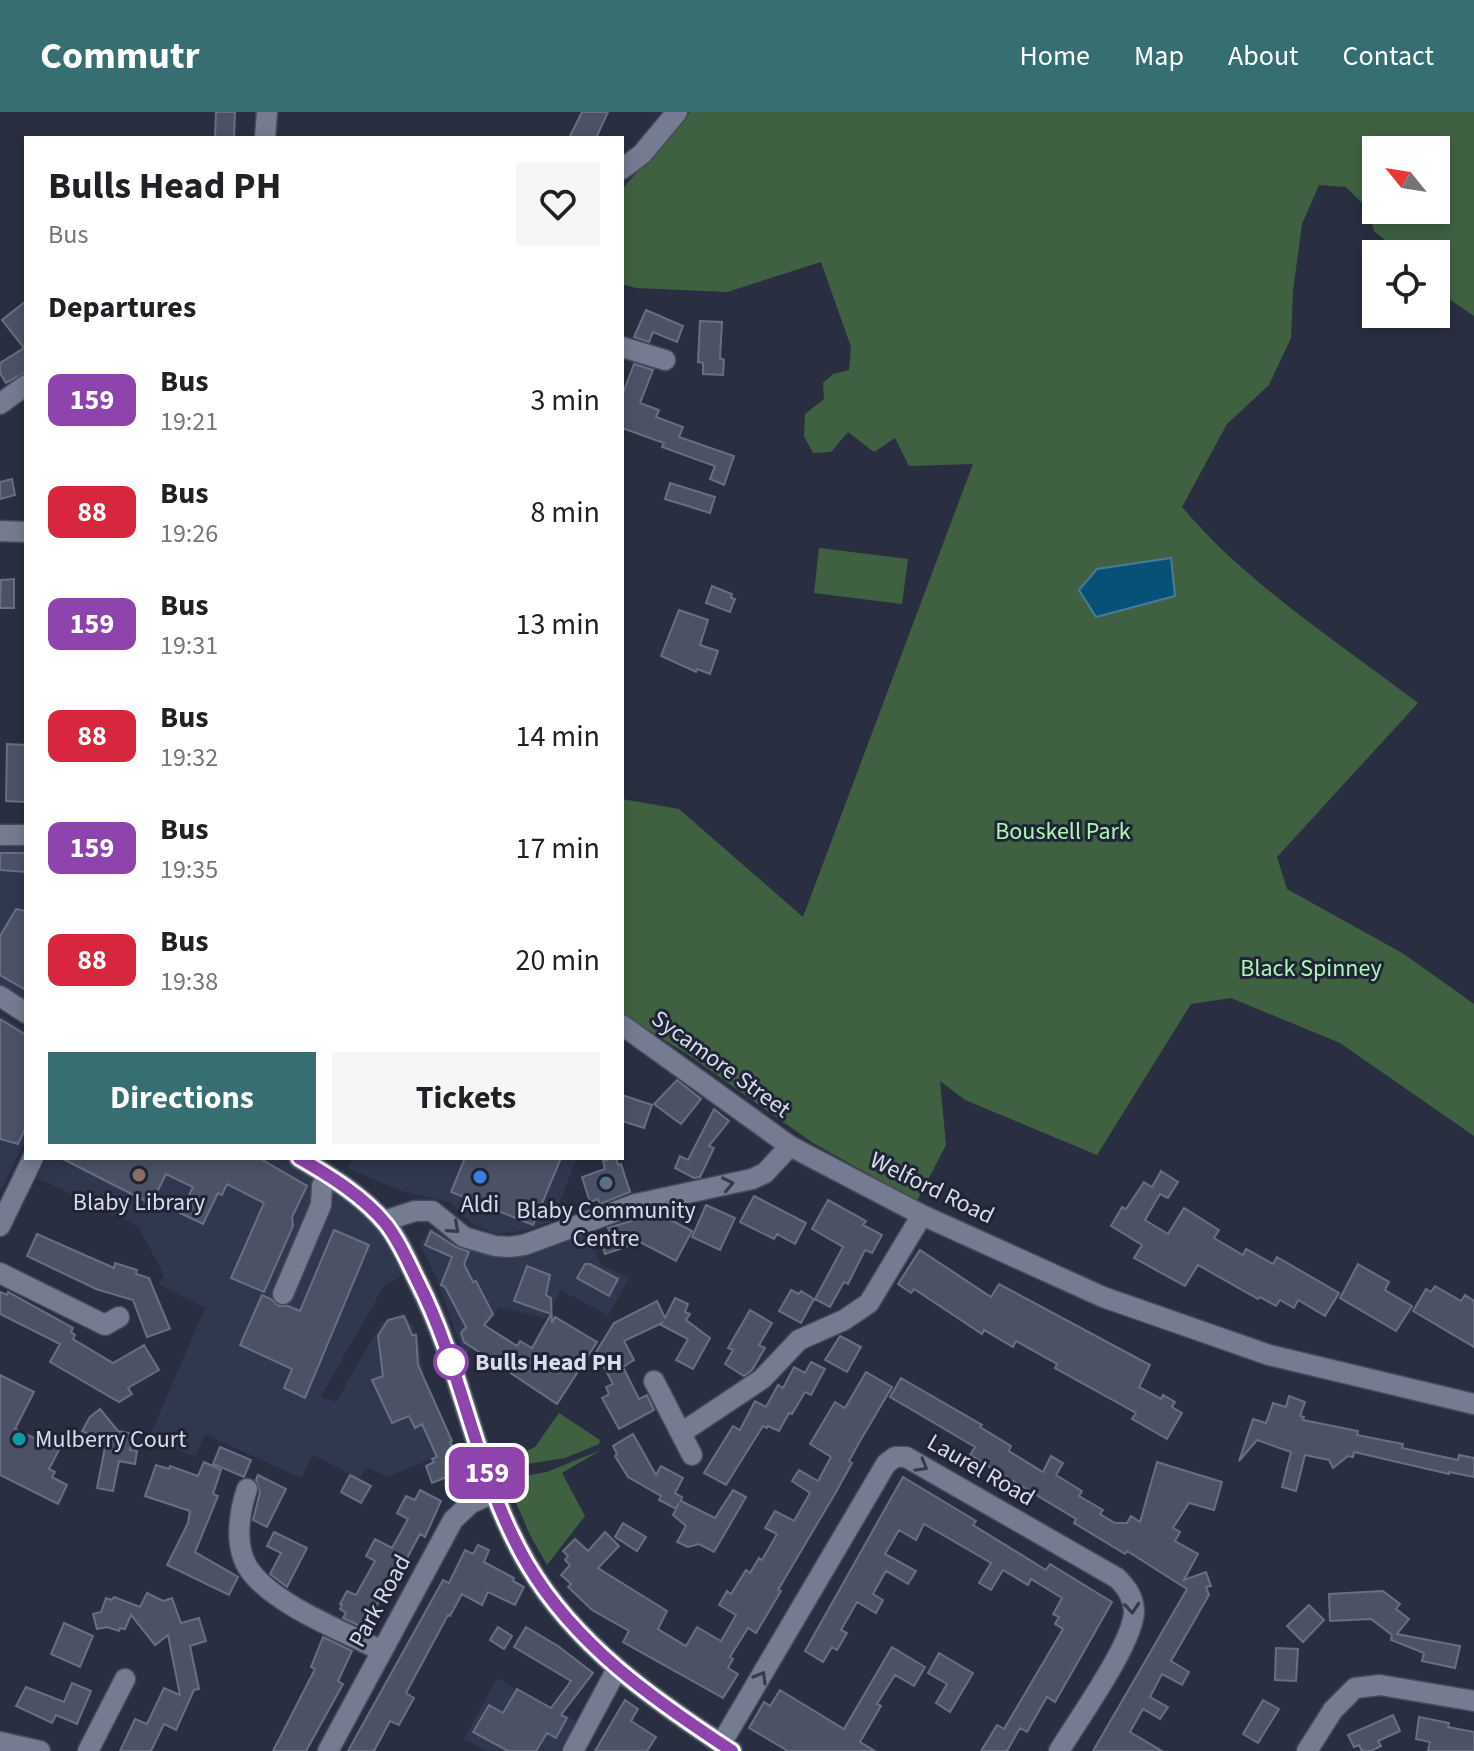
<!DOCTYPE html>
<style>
:root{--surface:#fff;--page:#f6f6f6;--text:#202124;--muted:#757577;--accent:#366e72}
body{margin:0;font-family:"Source Sans 3",sans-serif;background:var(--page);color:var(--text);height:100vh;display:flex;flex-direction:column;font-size:30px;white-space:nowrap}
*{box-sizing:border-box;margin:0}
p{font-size:26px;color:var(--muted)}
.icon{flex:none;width:44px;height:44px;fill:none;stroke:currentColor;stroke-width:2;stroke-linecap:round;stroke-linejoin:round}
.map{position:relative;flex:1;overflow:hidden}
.drawer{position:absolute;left:24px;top:24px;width:600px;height:1024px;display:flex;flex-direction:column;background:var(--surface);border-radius:0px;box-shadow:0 4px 12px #0003}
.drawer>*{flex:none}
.badge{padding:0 16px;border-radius:12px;font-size:28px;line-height:52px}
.needle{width:52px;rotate:300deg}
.tools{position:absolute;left:1362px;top:24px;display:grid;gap:16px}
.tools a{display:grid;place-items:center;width:88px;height:88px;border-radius:0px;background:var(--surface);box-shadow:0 4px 12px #0003;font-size:40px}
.map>.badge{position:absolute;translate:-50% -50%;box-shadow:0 0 0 4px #fff}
h2{padding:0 24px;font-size:30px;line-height:72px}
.round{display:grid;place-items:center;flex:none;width:84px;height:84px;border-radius:0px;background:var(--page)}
.summary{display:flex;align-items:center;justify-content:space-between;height:136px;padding:0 24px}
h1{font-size:38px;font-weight:700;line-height:60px}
.action{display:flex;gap:16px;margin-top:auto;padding:16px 24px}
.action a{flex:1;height:92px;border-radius:0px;background:var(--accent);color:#fff;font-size:32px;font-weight:700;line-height:92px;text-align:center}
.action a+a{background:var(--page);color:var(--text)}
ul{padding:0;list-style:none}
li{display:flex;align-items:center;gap:24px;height:112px;padding:0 24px}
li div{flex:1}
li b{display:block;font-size:30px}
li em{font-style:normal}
li .badge{min-width:88px;font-weight:700;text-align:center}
header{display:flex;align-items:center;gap:48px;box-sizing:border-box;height:112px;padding:0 40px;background:var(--accent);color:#fff}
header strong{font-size:38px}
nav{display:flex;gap:44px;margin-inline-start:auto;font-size:28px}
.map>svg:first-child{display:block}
.built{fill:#303850}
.green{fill:#3f6142;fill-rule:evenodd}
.water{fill:#085176;stroke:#477b98;stroke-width:2}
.building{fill:#4b5265;stroke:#686f83;stroke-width:2}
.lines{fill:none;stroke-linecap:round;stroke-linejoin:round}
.minor-casing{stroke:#464a59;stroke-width:23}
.minor{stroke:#757c91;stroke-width:20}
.oneway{stroke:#343b4d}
.line-casing{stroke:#fff;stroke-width:18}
.line{stroke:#8e44ad;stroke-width:12}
.education-dot{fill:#8d6e63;stroke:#1f2536;stroke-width:3}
.shop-dot{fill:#3f7fe0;stroke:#1f2536;stroke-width:3}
.service-dot{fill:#5c6f8a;stroke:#1f2536;stroke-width:3}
.stop-dot{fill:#fff;stroke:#8e44ad;stroke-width:4}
.culture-dot{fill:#0f9aa8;stroke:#1f2536;stroke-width:3}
.labels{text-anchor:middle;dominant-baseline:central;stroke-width:6;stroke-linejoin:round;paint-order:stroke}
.park-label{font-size:24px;fill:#adf7b2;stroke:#1f2536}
.street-label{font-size:24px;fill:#d9dde9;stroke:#1f2536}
.poi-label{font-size:24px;fill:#d9dde9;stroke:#1f2536}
.stop-label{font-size:24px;font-weight:bold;fill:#d9dde9;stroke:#1f2536;text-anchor:start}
</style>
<header>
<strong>Commutr</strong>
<nav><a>Home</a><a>Map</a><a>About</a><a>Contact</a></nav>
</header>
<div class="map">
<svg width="1474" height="1639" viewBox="0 0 1474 1639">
<rect width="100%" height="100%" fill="#292f40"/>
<path class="built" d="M0 731H26V890L0 874Z
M0 903 26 919V1028L0 1079Z
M47 1046H281L332 1078 361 1099 384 1127 402 1160 399 1165 384 1174 321 1284 336 1290 382 1210 403 1201 417 1220 425 1271 455 1337 387 1365 367 1355 359 1367 313 1343 301 1366 205 1322 195 1345 149 1326 205 1196 159 1172 164 1163 138 1114 37 1066Z
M353 1046H577L552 1109 531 1117 497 1122 472 1112 449 1090 398 1078 348 1056Z
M430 1115 470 1137 498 1146 510 1147 541 1139 584 1115 601 1153 629 1166 608 1204 561 1178 544 1207 499 1194 465 1245 436 1165 420 1133Z
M497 1566 576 1609 560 1639H487L464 1627Z"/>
<path class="green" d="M690 0H1474V204L1436 178V142H1402L1374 119 1367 96 1346 75 1319 73 1302 112 1293 179 1291 226 1269 273 1227 312 1182 395C1246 471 1339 531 1418 591L1277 745 1287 777 1404 842 1474 892V1024L1340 931 1231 886 1191 892 1097 1043 965 988 940 969 946 1033 917 1089 813 1031 687 942 622 902V687L679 697 803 805 973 352 909 354 895 326 874 340 848 320 831 340 813 341 804 324 805 302 824 287 823 271 833 262 849 258 851 235 821 150 727 180 636 176 622 172V77ZM1376 38H1436V98H1376Z
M819 436 908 447 902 492 814 481Z
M559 1301 600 1328 599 1332 565 1346 502 1356 500 1351 535 1335Z
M601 1338 562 1361 585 1404 547 1453 530 1423 506 1367 547 1360Z"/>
<path class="water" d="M1171 446 1175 484 1096 505 1079 478 1097 457Z"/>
<path class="building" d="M216 0H235L234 26H215Z
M582 0H608L596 26H569Z
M26 189V260L6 271 0 261V251L24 236 2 208Z
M646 198 683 214 677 230 653 220 649 230 634 225Z
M700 209 722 210 720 246 724 248 723 263 703 262V251L698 250Z
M634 252 653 258 640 291 659 298 656 305 683 315 679 325 734 344 724 373 710 367 715 354 662 335 664 331 622 316V284Z
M12 367 15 383 0 387V370Z
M670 371 715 385 710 401 665 387Z
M14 467V496H0L1 468Z
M712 474 732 482 731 486 735 487 730 500 706 491Z
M679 498 708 508 700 533 718 539 710 562 697 557 696 560 661 544Z
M7 632 26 633V690L6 689Z
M0 741H26V760L0 758Z
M16 797 26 799V878L0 863V824Z
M0 907 26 923V1015L18 1032 0 1027Z
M677 968 701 987 681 1012 654 992Z
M622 983 652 993 644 1016 622 1009Z
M714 997 729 1009 709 1034 714 1036 700 1065 694 1066 675 1056 680 1044 688 1048Z
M61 1046H259L307 1074 292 1105 293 1114 264 1180 231 1166 264 1091 227 1072 222 1083 218 1081 203 1112 180 1101 193 1075 166 1062 151 1092Z
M465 1046H561L533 1113 451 1080Z
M616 1046 618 1053 621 1052 630 1080 600 1092 598 1087 590 1090 582 1065 605 1057 603 1049Z
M1161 1059 1178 1070 1168 1086 1160 1082 1145 1108 1168 1122 1184 1096 1219 1118 1214 1126 1243 1143 1246 1137 1273 1152 1277 1145 1339 1181 1325 1204 1298 1188 1294 1196 1280 1188 1276 1194 1260 1185 1258 1187 1198 1153 1185 1174 1134 1146 1142 1133 1111 1114 1122 1095 1126 1097 1144 1070 1152 1075Z
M754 1084 806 1111 795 1132 777 1122 774 1127 740 1110Z
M828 1088 866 1109 863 1113 882 1123 872 1141 865 1138 848 1172 844 1170 830 1195 815 1187 843 1135 812 1117Z
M706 1093 735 1106 720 1138 692 1125Z
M657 1101 692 1119 676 1149 640 1130 605 1142 601 1129 611 1126 608 1116Z
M334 1118 369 1133 305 1286 284 1276 292 1257 240 1233 262 1183 271 1187 279 1194H288L300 1199Z
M431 1119 456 1135 469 1140 464 1152 473 1170 476 1169 493 1202 484 1213 517 1234 520 1229 532 1236 551 1202 514 1189 527 1154 550 1163 546 1183 551 1186 552 1211 555 1205 597 1230 557 1292 464 1230 461 1221 466 1215 445 1175 441 1173 452 1145 425 1133Z
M37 1122 114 1156 115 1151 137 1158 136 1162 149 1166 170 1217 147 1225 133 1188 96 1177 27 1144Z
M920 1138 991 1185 999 1172 1150 1253 1139 1275 1161 1287 1163 1283 1175 1290 1172 1295 1182 1301 1167 1327 1132 1307 1136 1301 1055 1256 1057 1252 1016 1229 1013 1235 984 1218 982 1222 914 1177 911 1181 898 1172Z
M585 1152H590L618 1167 609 1184 577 1166Z
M1358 1152 1389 1170 1385 1178 1412 1194 1396 1219 1340 1186Z
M1435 1174 1461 1189 1465 1183 1474 1189V1235L1413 1199 1426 1177 1431 1180Z
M791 1178 799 1182 801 1179 814 1187 801 1211 779 1199Z
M0 1180 7 1183 8 1180 73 1216 71 1220 75 1223 73 1227 113 1251 144 1233 159 1258 128 1276 132 1282 119 1290 50 1250 60 1232 0 1202Z
M675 1186 688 1192 685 1200 690 1202 686 1208 710 1226 693 1257 676 1248 688 1227 661 1213 662 1211 624 1229 634 1248 623 1255 639 1287 647 1283 654 1298 619 1317 602 1286 609 1282 606 1275 613 1272 596 1240 614 1211 657 1189 665 1206Z
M750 1198 772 1211 759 1233 765 1236 752 1258 744 1264 725 1252 733 1238 728 1236Z
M404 1204 412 1223H416L418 1253 452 1329 450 1330 462 1359 432 1371 426 1354 434 1350 432 1347 437 1345 422 1312 415 1316 409 1304 392 1311 372 1268 383 1264 378 1224 388 1208Z
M840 1224 861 1235 847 1260 825 1248Z
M811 1250 825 1257 811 1283 805 1280 792 1302 789 1301 779 1319 768 1314 767 1316 763 1314 726 1373 704 1361 733 1314 740 1318 755 1289 766 1295 778 1273 783 1276 794 1255 805 1261Z
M866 1260 892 1275 860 1329 849 1349 852 1351 836 1380 778 1478 781 1479 756 1521 748 1516 730 1545 733 1547 728 1556 738 1562 723 1586 623 1530 629 1519 592 1498 568 1475 571 1472 561 1463 570 1453 565 1448 568 1444 563 1439 575 1427 588 1439 605 1420 619 1434 598 1456 667 1499 658 1517 686 1534 697 1515 721 1529 736 1503 719 1493 727 1479 731 1482 746 1458 750 1461 759 1446 762 1448 777 1422 765 1416 775 1399 794 1409 810 1381 792 1369 799 1358 818 1369 831 1345 810 1332 835 1290 845 1296Z
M0 1263 34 1280 15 1317 59 1338 49 1357 55 1360 52 1365 67 1373 58 1392 0 1363Z
M901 1266 982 1313 980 1315 1011 1334 1009 1339 1043 1360 1051 1344 1063 1351 1056 1363 1082 1379 1079 1384 1103 1398 1100 1402 1115 1411H1127L1131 1404 1140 1410 1157 1350 1222 1370 1214 1398 1189 1391 1173 1416 1180 1420 1175 1429 1198 1442 1184 1468 1206 1460 1211 1474 1206 1475 1209 1483 1171 1549 1189 1560 1182 1573 1162 1562 1150 1585 1168 1595 1160 1607 1143 1597 1130 1620 1162 1639H1093L1187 1477 1127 1439 1125 1442 1074 1411 1076 1407 970 1343 975 1335 890 1285Z
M1289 1284 1305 1290 1300 1304 1304 1305 1303 1308 1358 1319 1357 1323 1403 1332 1402 1336 1458 1348 1459 1343 1474 1346V1365L1449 1360V1362L1354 1340 1353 1345 1348 1344 1333 1356 1329 1348 1305 1343 1296 1379 1282 1375 1291 1340 1257 1328 1239 1349 1253 1307 1266 1311 1273 1291 1286 1295Z
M100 1297 118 1319 133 1322 130 1338 137 1339 135 1352 119 1349 113 1379 97 1376 106 1330 82 1319 90 1305Z
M633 1322 656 1363 661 1354 683 1366 675 1381 682 1385 681 1389 715 1406 733 1378 746 1385 714 1440 699 1432 688 1435 677 1430 686 1414 673 1403 679 1391 676 1397 659 1388 661 1384 628 1365 615 1344 617 1342 613 1334Z
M220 1335 251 1348 244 1365 213 1352Z
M204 1350 221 1358 213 1382 218 1384 195 1440 238 1465 229 1483 167 1453 188 1411 190 1399 145 1384 156 1353 169 1357 170 1354 198 1364Z
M258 1363 286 1377 267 1415 253 1408 260 1380 256 1368Z
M350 1363 371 1374 361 1391 341 1380Z
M903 1365 976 1409 973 1413 1046 1458 1050 1452 1112 1490 1055 1590 1047 1585 1027 1620 1020 1616 1007 1639H981L997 1613 1004 1617 1063 1517 1055 1512 1059 1505 1053 1502 1062 1486 1031 1467 1028 1473 1003 1458 991 1478 979 1471 991 1451 924 1412 916 1428 899 1418 885 1442 916 1459 908 1472 886 1459 873 1482 883 1488 876 1501 857 1490 841 1518 847 1521 837 1538 832 1535 823 1550 805 1539Z
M420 1378 441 1389 425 1425 420 1422 398 1463 395 1461 364 1516 343 1506 346 1501 340 1497 342 1493 340 1492 347 1479 356 1483 375 1449 366 1444 375 1427 392 1436 408 1407 397 1401 406 1384 415 1388Z
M623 1411 646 1425 637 1439 615 1425Z
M274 1420 307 1436 287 1475 270 1462 281 1441 267 1434Z
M478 1433 489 1438 484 1450 514 1466 513 1469 524 1475 515 1493 488 1480 482 1493 462 1482 450 1504 448 1503 406 1581 414 1586 399 1613 390 1609 374 1639H348L443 1468 449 1471 465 1438 473 1442Z
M1383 1479 1400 1492 1396 1497 1409 1507 1397 1522 1460 1534 1455 1556 1422 1549 1424 1541 1391 1528 1392 1523 1371 1507 1330 1509 1329 1482Z
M147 1481 163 1489 172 1486 181 1511 199 1506 206 1529 190 1534 199 1577 194 1578 176 1618 164 1612 151 1639H120L135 1607 147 1612 164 1576 180 1583 168 1523 155 1533 131 1503 125 1517 120 1516 119 1519 107 1515 97 1517 93 1502 101 1500 106 1486 112 1488 114 1485 140 1495Z
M1309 1493 1324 1508 1303 1530 1287 1514Z
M64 1511 93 1524 80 1555 51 1542Z
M498 1515 512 1524 504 1537 490 1528Z
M526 1515 558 1534 593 1561 561 1603 567 1606 556 1626 547 1621 536 1639H508L473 1620 489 1593 503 1601 517 1577 551 1596 571 1569 514 1535Z
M323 1525 352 1539 338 1569 343 1572 306 1639H273L315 1557 311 1555Z
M892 1535 925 1555 914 1574 895 1563 877 1592 881 1594 860 1630 875 1639H788L749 1616 764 1590 770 1594 780 1578 844 1617Z
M1276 1536 1298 1537 1296 1569 1275 1568Z
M939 1541 973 1561 950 1600 936 1591 947 1572 928 1561Z
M72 1571 91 1579 77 1612 56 1603 52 1611 16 1594 26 1575 64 1590Z
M625 1588 638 1597 631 1609 656 1625 647 1639H595Z
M1263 1588 1279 1597 1258 1631 1243 1622Z
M1393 1603 1400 1619 1378 1629 1381 1634 1371 1639H1362L1359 1633 1354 1635 1348 1623Z
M1419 1605 1449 1611 1448 1615 1474 1620V1639H1428L1430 1630 1416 1627Z"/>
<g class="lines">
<defs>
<path id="minor" d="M265 26 267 0
M622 57 642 42 677 0
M622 235 665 248
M0 292 26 273
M0 419 26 420
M0 723H26
M0 884 26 901
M622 913 790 1034 922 1103 1103 1185 1269 1243 1474 1292
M299 1046C330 1064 363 1084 386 1112 400 1129 408 1150 418 1170 464 1260 476 1365 528 1453 576 1534 654 1588 732 1639
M384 1109 415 1099H432L464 1125 495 1134 509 1135 524 1133 636 1092 752 1067 765 1061 790 1034
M0 1114 33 1046
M0 1161 105 1213 119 1205
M283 1182 321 1093 322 1074
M654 1269 692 1343
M681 1321 762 1267 799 1228 844 1208 869 1191 922 1103
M247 1377C239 1401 233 1437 251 1460 277 1494 343 1519 382 1539
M0 1630 40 1639
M721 1632 886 1352 895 1345H906L1117 1466C1126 1475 1133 1484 1134 1498 1135 1529 1077 1609 1059 1639
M88 1639 125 1567
M328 1639 453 1408 471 1391 494 1381
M573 1639 617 1557
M1307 1639 1333 1598 1355 1576 1380 1573 1474 1589"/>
</defs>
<use href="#minor" class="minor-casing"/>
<use href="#minor" class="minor"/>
</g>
<defs><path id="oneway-chevron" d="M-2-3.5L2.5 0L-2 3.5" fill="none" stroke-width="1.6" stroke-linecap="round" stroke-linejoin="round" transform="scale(2)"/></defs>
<g class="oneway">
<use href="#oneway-chevron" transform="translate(728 1072) rotate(-12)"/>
<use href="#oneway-chevron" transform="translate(454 1116) rotate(41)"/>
<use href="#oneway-chevron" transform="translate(922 1354) rotate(30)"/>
<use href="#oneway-chevron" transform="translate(1132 1496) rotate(85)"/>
<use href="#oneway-chevron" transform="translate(761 1565) rotate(-60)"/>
</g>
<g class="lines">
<defs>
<path id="line" d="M299 1046C330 1064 363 1084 386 1112 400 1130 408 1150 418 1170 464 1260 476 1365 528 1453 576 1534 654 1588 732 1639"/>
</defs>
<use href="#line" class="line-casing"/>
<use href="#line" class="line"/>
</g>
<circle class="education-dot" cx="139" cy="1063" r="8"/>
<circle class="shop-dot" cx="480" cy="1065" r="8"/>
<circle class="service-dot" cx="606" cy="1071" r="8"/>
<circle class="stop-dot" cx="451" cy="1250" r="16"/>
<circle class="culture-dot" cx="19" cy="1327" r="8"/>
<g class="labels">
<g class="park-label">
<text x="1063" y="719">Bouskell Park</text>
<text x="1311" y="856">Black Spinney</text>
</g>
<g class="street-label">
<text transform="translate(721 952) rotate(36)">Sycamore Street</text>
<text transform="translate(932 1076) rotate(26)">Welford Road</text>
<text transform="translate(981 1358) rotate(30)">Laurel Road</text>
<text transform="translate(380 1489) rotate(-61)">Park Road</text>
</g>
<g class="poi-label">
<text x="139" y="1090">Blaby Library</text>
<text x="480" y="1092">Aldi</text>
<text x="606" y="1098">Blaby Community<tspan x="606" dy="28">Centre</tspan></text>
<text x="35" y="1327" text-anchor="start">Mulberry Court</text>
</g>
<g class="stop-label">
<text x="475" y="1250">Bulls Head PH</text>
</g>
</g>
</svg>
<div class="tools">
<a><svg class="needle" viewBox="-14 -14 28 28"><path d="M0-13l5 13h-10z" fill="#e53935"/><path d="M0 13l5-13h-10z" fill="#757577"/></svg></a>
<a><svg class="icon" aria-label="locate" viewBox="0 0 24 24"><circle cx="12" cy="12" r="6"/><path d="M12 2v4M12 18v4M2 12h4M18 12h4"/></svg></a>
</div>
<b class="badge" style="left:487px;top:1361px;background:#8e44ad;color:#fff">159</b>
<section class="drawer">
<div class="summary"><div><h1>Bulls Head PH</h1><p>Bus</p></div><a class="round"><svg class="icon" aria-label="heart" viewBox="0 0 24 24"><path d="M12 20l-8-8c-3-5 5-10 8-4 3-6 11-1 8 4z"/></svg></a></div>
<h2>Departures</h2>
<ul>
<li><span class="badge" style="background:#8e44ad;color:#fff">159</span><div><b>Bus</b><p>19:21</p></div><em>3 min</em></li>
<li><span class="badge" style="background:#d7263d;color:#fff">88</span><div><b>Bus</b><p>19:26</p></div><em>8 min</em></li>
<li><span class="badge" style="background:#8e44ad;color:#fff">159</span><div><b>Bus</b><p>19:31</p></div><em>13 min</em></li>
<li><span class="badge" style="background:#d7263d;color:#fff">88</span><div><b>Bus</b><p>19:32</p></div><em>14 min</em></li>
<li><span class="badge" style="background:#8e44ad;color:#fff">159</span><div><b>Bus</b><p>19:35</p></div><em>17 min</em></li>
<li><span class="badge" style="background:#d7263d;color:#fff">88</span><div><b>Bus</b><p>19:38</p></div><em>20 min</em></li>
</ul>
<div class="action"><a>Directions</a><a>Tickets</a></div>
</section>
</div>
